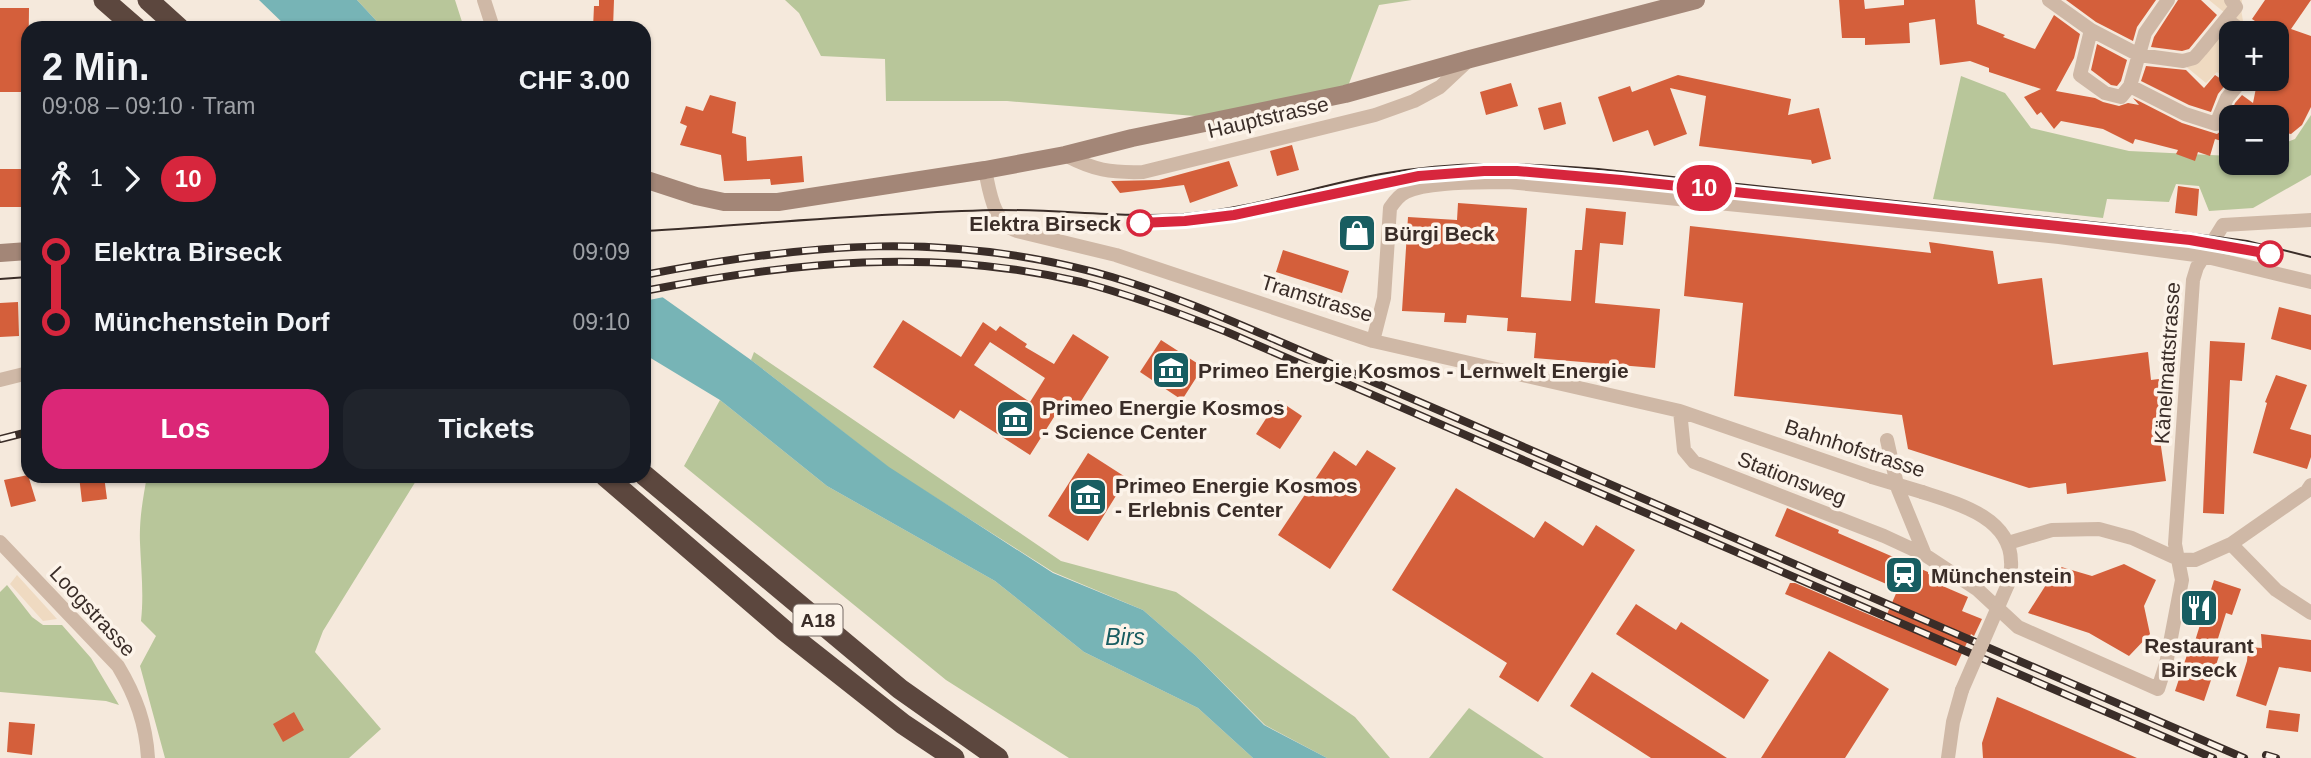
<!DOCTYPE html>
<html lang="de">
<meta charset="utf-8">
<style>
:root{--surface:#171b24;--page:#20242c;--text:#f1f3f6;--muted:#9ea1a6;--accent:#db2777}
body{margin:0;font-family:Arial,sans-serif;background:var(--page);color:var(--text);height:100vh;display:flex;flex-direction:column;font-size:26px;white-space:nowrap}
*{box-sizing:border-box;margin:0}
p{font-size:23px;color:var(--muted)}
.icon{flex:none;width:38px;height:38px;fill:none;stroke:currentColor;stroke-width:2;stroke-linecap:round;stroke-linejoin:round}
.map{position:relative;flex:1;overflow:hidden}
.panel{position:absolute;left:21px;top:21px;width:630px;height:462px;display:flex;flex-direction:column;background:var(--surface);border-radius:21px;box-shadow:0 2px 5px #0004}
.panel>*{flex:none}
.badge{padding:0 14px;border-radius:23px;font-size:24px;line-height:46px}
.fabs{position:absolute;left:2219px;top:21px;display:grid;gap:14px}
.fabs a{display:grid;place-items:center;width:70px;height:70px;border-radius:14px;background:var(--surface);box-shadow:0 2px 5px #0004;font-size:35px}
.map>.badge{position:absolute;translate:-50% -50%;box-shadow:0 0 0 4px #fff}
.legs{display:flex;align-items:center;gap:10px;height:77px;padding:0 21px;font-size:23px}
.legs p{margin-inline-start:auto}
.head{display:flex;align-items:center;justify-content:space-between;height:119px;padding:0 21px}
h1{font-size:38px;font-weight:600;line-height:52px}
.button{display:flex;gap:14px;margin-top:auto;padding:14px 21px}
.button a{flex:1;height:80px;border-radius:21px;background:var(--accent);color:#fff;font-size:28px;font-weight:600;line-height:80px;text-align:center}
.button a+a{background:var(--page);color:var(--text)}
ul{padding:0 21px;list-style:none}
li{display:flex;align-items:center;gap:24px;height:70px;font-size:26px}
li i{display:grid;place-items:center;width:10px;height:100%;margin:0 9px;background:currentColor}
li i::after{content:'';width:18px;height:18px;margin:-9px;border:5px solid;border-radius:50%;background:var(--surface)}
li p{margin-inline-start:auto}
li:first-child i{background:linear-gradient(#0000 50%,currentColor 0)}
li:last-child i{background:linear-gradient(currentColor 50%,#0000 0)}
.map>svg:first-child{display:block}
.green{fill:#b8c69a}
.plaza{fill:#efdac1}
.water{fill:#77b4b6}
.pier{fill:#f5e9dc}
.building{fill:#d45f3b;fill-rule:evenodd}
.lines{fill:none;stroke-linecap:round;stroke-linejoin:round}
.street{stroke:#cfb8a6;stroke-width:14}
.secondary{stroke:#a38677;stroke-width:18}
.highway{stroke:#5c473e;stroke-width:21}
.tram{stroke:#3a2d28;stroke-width:2}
.rail-casing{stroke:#3a2d28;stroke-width:8}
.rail{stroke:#fcf3e9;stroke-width:5;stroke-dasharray:16;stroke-linecap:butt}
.street-bridge{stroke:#cfb8a6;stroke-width:14}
.line-1-casing{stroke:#fff;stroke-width:16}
.line-1{stroke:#d7263d;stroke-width:10}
.stop-1-dot{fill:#fff;stroke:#d7263d;stroke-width:3.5}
.labels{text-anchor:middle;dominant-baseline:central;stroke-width:7;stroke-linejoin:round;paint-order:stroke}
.shield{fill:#fcf3e9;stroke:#746862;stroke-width:2}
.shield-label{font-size:19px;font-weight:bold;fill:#3a2d28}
.street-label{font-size:21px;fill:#3a2d28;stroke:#fcf3e9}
.stop-label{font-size:21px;font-weight:bold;fill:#3a2d28;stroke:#fcf3e9;text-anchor:end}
.poi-label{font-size:21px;font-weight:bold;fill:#3a2d28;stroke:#fcf3e9;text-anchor:start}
.water-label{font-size:23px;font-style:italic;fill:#185d61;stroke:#fcf3e9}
</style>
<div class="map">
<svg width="2311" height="758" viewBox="0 0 2311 758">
<rect width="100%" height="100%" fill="#f5e9dc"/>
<path class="green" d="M357 0H455L464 28H383Z
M785 0H1412L1379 5 1345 94 1233 119 1007 101H886L885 59 821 56 799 13Z
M1961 76 2005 93 2031 128 2129 151 2231 156V163H2277V146L2295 139 2311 115V175L2253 208 2209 211 2199 186 2176 184 2169 202 2107 199 2103 218 1933 199Z
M754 352 1061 561 1176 592 1355 717 1390 758H1327L1265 725 1196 656 1143 610 1053 572 892 470 751 360Z
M720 400 827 486 995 581 1084 652 1198 708 1253 758H1069L946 680 684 466Z
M147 476H419L323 631 315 652 381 729 349 758H165L140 666 156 636 141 621C144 594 141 569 140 543 139 520 143 498 147 476Z
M7 585 32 617 43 625H62L91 658 119 705 106 701 0 692V592Z
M1469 708 1544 758H1429Z"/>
<path class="plaza" d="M2209 0H2242L2241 9 2243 21 2258 33H2231V79H2265L2263 82 2234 85 2217 72 2206 83 2184 65 2181 58 2199 46 2225 13Z
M17 575 57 619 43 621 10 584Z"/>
<path class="water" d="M259 0H357L383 28H288Z
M644 284 751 360 889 467 1053 573 1143 610 1196 656 1264 725 1327 758H1253L1198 708 1084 652 995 581 827 486 720 400 644 354Z"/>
<path class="pier" d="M644 280 646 281 669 296 644 301Z"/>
<path class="building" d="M599 0H614L613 28H593L594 6H599Z
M1839 0H1864L1865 9 1904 5V0H1975L1977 24 2005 35 2003 37 2035 49 2054 15 2080 34 2074 58 2056 91 2095 98 2103 102 2119 106 2128 103 2139 105 2133 98 2182 123 2217 134 2225 128 2235 103 2242 95 2253 103 2256 88 2259 86 2277 89V66L2284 41 2277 33H2273L2252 19 2265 0H2311L2291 29 2311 36V107L2302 125 2291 134 2277 131V117H2231V144L2215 139 2210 156 2198 152 2195 161 2176 154 2178 150 2135 139 2133 144 2103 129 2061 121 2054 129 2041 112 2037 115 2024 97 2041 89 1989 72V68L1970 61 1940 65 1935 19 1909 23 1910 43 1865 45V38H1842Z
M2066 0H2156L2137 27 2133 41 2096 22Z
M2178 0H2201L2217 15 2189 49 2182 51 2151 47 2154 37Z
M0 8H29L28 92H0Z
M2097 44 2127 60 2121 81 2117 86 2111 85 2091 70Z
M2146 66 2186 70 2204 88 2215 75 2227 83 2218 94 2211 112 2189 105 2141 81Z
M1678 75 1791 99 1788 115 1819 108 1831 159 1812 164 1811 160 1699 146 1706 96 1670 88 1687 134 1654 146 1648 130 1613 142 1598 97 1630 86 1632 92Z
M1511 83 1518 106 1486 115 1480 92Z
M710 95 736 102 732 133 746 137 747 161 802 156 804 182 771 185 770 179 724 181 721 155 680 145 687 126 680 123 686 106 703 111Z
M1561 102 1566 124 1544 130 1538 108Z
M1292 145 1299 170 1277 176 1270 151Z
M1229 161 1238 186 1190 203 1184 185 1120 193 1111 181 1159 180Z
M0 169H28V207H0Z
M2178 186 2199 189 2197 216 2175 213Z
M1458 203 1527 208 1521 297 1571 301 1575 250H1582L1586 208 1626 212 1623 245 1600 243 1595 303 1660 309 1655 368 1534 358 1536 333 1507 331 1508 318 1467 315 1466 323 1444 322 1445 313 1402 311 1408 217 1457 220Z
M1355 218 1368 219 1365 252 1352 251 1349 246 1347 238 1348 228Z
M1690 226 1931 253 1929 242 1993 251 1998 284 2042 278 2053 365 2148 352 2151 380 2167 378 2173 424 2158 426 2166 481 2067 494 2066 483 2029 488 1908 449 1902 415 1734 396 1743 303 1684 296Z
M1283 250 1349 271 1342 293 1276 272Z
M18 302 19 336 0 337V303Z
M2279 307 2311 315V350L2271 339Z
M903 320 961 357 983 322 996 331 1000 326 1027 344 1025 347 1054 364 1073 334 1109 357 1078 406 1066 398 1030 455 960 410 954 419 873 367ZM990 342 1045 378 1030 402 974 365Z
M1161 340 1203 367 1182 400 1140 372Z
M2210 341 2245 343 2242 381 2230 380 2224 514 2203 513Z
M2276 375 2307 385 2290 429 2311 435V457L2307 469 2253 453 2267 403 2265 402Z
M1278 400 1302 416 1280 449 1256 434Z
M1367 450 1396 468 1330 569 1278 535 1334 451 1356 466Z
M1088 453 1127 478 1088 541 1048 516Z
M28 475 36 501 11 507 4 480Z
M79 476H104L107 499 82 502Z
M1456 488 1534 538 1545 521 1583 546 1596 525 1635 550 1538 702 1499 677 1507 663 1392 590Z
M1787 508 1839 530 1838 533 1928 572V574L1934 576 1931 581 1968 597 1962 611 1982 619 1974 636 1971 634 1956 666 1785 594 1790 583H1795L1884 621 1898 589 1775 536Z
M2124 564 2156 580 2144 606 2150 634 2129 656 2089 633 2028 613 2058 566 2092 576Z
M2214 580 2241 589 2232 615 2226 613 2215 648 2221 650 2204 701 2175 691 2192 640 2195 641Z
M1636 604 1676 630 1681 622 1769 680 1744 719 1616 634Z
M2261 634 2311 640V672L2279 667 2266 706 2236 696 2247 661 2248 647 2262 648Z
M1829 651 1889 689 1845 758H1761Z
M1592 672 1727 758H1651L1570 706Z
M1997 697 2137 758H1983L1982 743Z
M2269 710 2300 714 2298 732 2266 728Z
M294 712 304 730 283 742 273 724Z
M9 722 35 724 32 755 7 752Z"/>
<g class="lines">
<path class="street" d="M484 0 493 28
M2049 0 2091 30 2139 55 2183 61 2194 58 2201 50 2236 7 2231 0
M2227 20 2245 33
M2091 30 2080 75 2105 93 2121 97 2130 86 2185 114 2216 124 2227 98 2241 81 2253 79
M2130 86 2145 33 2168 0
M1065 155C1094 170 1110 173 1143 172L1375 115 1414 101 1440 87 1470 59
M985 170C990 193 993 222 1017 231L1116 255 1373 341 1680 411 1872 477
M1373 341 1384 298 1390 208C1394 202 1399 195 1406 192 1429 181 1481 183 1508 182L2059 237 2203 256 2311 282
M0 380 28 373
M1680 411 1684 450 1694 462 1884 536 1925 555 1978 590 2018 627 2158 689 2166 664 2182 580 2175 544 2193 280 2197 267 2223 225 2311 220
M1887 440 1898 489 1925 555
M1922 492C1956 503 2011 517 2011 562 2012 569 2009 577 2008 584
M0 542 118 666C136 696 146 724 148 758
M2008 543 2052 530 2099 529 2132 538 2178 559 2195 560 2231 544 2307 491 2311 485
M2231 544 2276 590 2311 613
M1948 758 1953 722 1962 690"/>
<path class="secondary" d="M644 179 696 196 724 202H778L985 170 1065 155 1132 138 1345 94 1470 59 1696 0
M0 253 28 251"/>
<path class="highway" d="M104 0 136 28
M148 0 179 28
M644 475 900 689 998 758
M605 476 785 631 903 724 954 758"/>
<path class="tram" d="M644 231C760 224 877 213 993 210 1057 209 1120 218 1184 214 1251 209 1315 186 1381 174 1458 160 1521 163 1598 169L2165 230 2247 241 2311 257
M0 279 28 277"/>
<defs>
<path id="rail" d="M644 275C808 243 949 230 1112 277 1169 294 1222 317 1276 340L2244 758
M644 291C792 262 933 247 1081 282 1131 295 1179 313 1227 332L2213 758
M0 439 28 432
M2266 755 2276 758"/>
</defs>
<use href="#rail" class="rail-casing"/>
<use href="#rail" class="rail"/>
<path class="street-bridge" d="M1872 477 1922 492
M1962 690 2008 584"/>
</g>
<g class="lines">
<defs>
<path id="line-1" d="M1140 223 1185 221 1234 215 1419 176 1484 171H1517L1621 180 2190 240 2270 254"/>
</defs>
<use href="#line-1" class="line-1-casing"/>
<use href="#line-1" class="line-1"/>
</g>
<defs>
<symbol id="shop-square" viewBox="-11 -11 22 22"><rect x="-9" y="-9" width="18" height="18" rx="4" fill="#185d61" stroke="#fcf3e9"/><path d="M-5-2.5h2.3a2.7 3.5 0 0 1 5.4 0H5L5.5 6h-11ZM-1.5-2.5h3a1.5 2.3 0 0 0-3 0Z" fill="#fff"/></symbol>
<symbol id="museum-square" viewBox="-11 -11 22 22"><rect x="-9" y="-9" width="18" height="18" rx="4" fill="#185d61" stroke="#fcf3e9"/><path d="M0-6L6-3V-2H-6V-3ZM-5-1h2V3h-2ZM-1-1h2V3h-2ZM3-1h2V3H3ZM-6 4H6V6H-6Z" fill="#fff"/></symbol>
<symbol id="station-square" viewBox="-11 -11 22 22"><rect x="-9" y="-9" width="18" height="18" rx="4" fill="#185d61" stroke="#fcf3e9"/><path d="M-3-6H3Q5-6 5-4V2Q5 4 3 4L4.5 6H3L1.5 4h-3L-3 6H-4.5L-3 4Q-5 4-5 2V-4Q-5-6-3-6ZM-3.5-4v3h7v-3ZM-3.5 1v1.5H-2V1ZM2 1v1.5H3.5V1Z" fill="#fff"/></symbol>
<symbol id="restaurant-square" viewBox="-11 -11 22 22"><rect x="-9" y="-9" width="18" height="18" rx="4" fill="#185d61" stroke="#fcf3e9"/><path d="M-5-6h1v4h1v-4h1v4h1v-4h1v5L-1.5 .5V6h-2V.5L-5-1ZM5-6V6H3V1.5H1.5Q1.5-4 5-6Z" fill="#fff"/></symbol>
</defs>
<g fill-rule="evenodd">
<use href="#shop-square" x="1335" y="211" width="44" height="44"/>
<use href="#museum-square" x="1149" y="348" width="44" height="44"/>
<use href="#museum-square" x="993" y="397" width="44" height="44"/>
<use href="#museum-square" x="1066" y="475" width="44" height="44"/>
<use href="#station-square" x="1882" y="553" width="44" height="44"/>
<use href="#restaurant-square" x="2177" y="586" width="44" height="44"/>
</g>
<g class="stop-1-dot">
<circle cx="1140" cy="223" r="12"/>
<circle cx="2270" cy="254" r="12"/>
</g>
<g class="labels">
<rect class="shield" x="793.5" y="604.5" width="49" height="31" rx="5"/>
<g class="shield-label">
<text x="818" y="620">A18</text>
</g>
<g class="street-label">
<text transform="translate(1268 117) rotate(-13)">Hauptstrasse</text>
<text transform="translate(1317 298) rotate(17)">Tramstrasse</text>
<text transform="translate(2167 363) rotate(-86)">Känelmattstrasse</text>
<text transform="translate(1855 448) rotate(18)">Bahnhofstrasse</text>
<text transform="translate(1792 478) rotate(21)">Stationsweg</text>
<text transform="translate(93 611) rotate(47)">Loogstrasse</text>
</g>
<g class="stop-label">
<text x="1121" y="223">Elektra Birseck</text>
</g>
<g class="poi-label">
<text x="1384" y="233">Bürgi Beck</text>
<text x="1198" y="370">Primeo Energie Kosmos - Lernwelt Energie</text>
<text x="1042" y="407">Primeo Energie Kosmos<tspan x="1042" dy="24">- Science Center</tspan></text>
<text x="1115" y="485">Primeo Energie Kosmos<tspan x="1115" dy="24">- Erlebnis Center</tspan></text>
<text x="1931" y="575">Münchenstein</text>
<text x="2199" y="645" text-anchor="middle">Restaurant<tspan x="2199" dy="24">Birseck</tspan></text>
</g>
<g class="water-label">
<text x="1125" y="637">Birs</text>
</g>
</g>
</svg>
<div class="fabs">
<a>+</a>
<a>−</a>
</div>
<b class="badge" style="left:1704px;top:188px;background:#d7263d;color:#fff">10</b>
<section class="panel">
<div class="head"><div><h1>2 Min.</h1><p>09:08 – 09:10 · Tram</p></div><b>CHF 3.00</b></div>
<div class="legs"><svg class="icon" aria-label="walk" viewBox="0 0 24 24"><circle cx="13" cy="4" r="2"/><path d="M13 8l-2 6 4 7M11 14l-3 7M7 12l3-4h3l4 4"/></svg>1<svg class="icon" aria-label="forward" viewBox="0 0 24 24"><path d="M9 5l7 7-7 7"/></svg><b class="badge" style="background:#d7263d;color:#fff">10</b></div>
<ul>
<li><i style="color:#d7263d"></i><b>Elektra Birseck</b><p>09:09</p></li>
<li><i style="color:#d7263d"></i><b>Münchenstein Dorf</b><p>09:10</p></li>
</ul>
<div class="button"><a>Los</a><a>Tickets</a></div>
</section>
</div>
